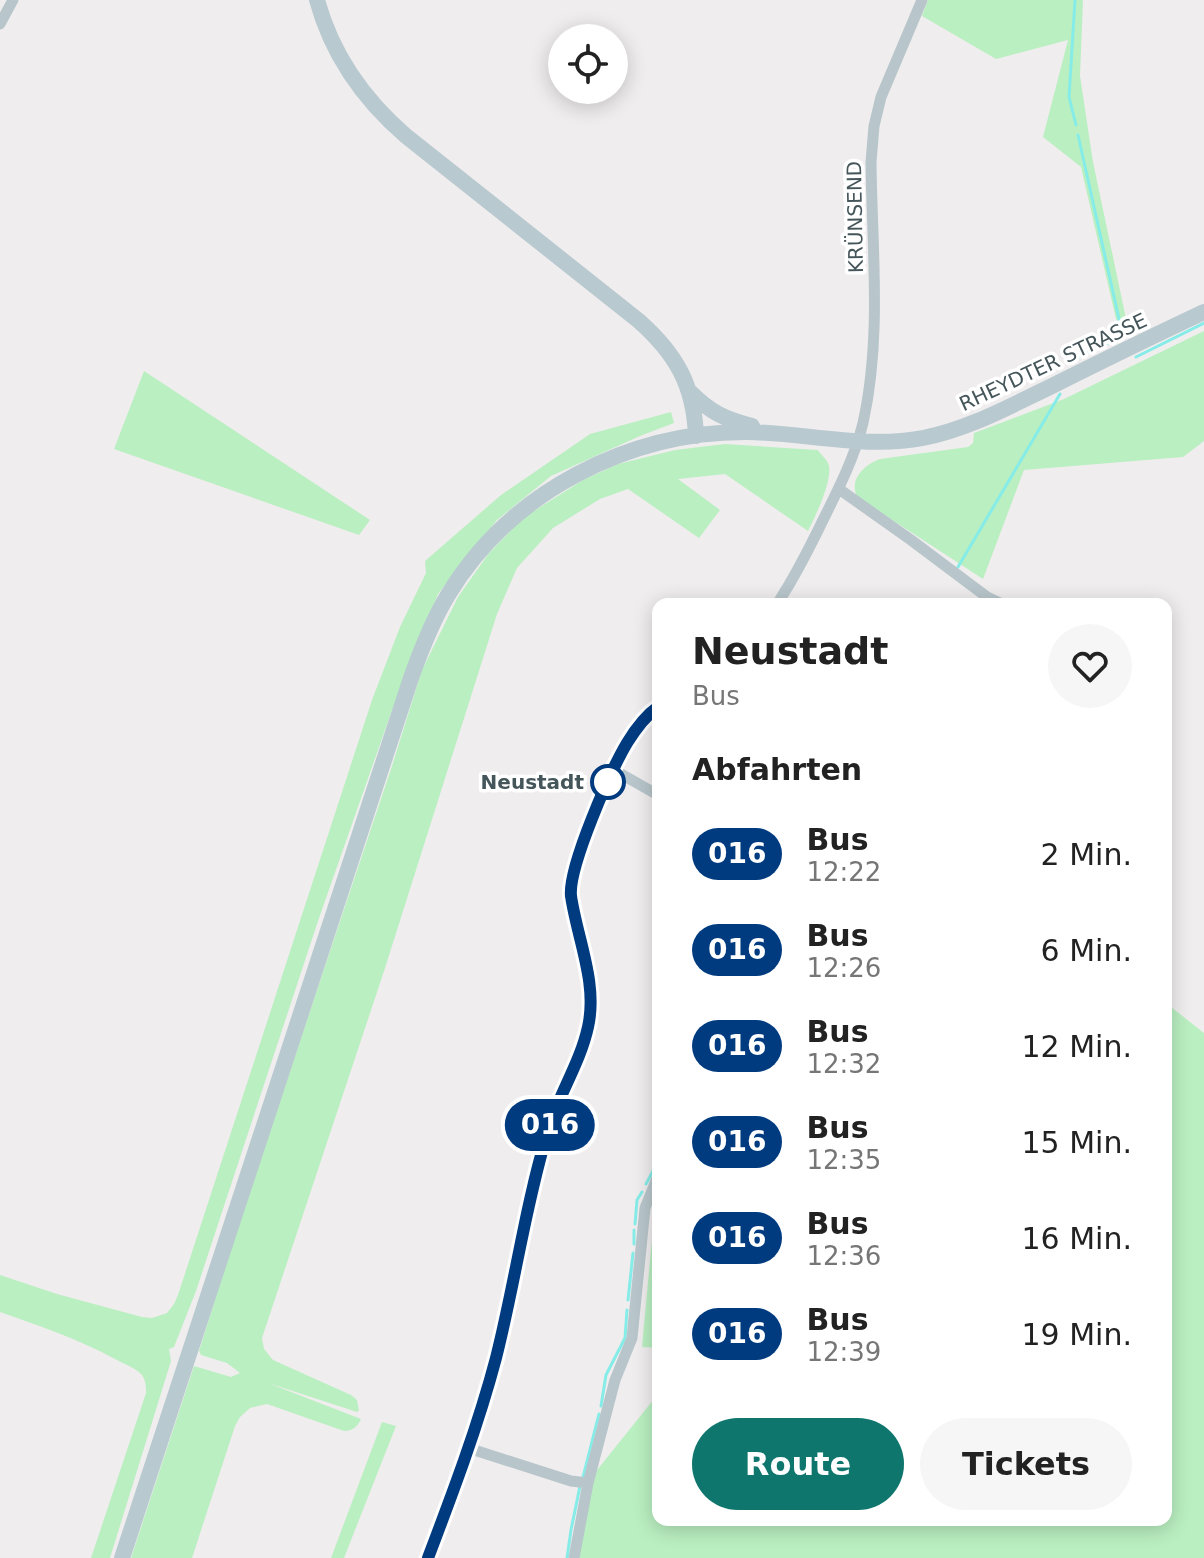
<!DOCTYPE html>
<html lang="de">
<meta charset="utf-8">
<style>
:root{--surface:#fff;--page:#f6f6f6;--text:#222;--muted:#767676;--accent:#0f766e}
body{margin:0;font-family:"DejaVu Sans",sans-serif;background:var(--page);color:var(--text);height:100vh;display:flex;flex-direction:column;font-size:30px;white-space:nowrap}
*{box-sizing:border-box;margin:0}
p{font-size:26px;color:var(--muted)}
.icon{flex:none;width:44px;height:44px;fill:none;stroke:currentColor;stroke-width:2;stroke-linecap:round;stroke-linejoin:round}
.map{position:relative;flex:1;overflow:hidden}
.details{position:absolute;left:652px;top:598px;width:520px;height:928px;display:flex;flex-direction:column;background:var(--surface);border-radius:16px;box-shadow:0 4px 20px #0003}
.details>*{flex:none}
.badge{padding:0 16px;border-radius:26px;font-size:28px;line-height:52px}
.controls{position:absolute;left:548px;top:24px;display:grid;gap:16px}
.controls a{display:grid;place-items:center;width:80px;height:80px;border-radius:50%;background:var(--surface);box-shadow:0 4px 20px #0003;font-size:40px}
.map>.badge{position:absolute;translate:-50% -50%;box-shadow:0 0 0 4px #fff}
h2{padding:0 40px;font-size:30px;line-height:72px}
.round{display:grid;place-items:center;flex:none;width:84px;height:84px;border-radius:42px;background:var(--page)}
.summary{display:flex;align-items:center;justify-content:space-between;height:136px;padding:0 40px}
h1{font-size:38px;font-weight:600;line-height:60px}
.button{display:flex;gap:16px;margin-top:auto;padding:16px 40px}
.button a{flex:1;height:92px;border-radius:48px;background:var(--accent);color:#fff;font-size:32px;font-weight:600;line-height:92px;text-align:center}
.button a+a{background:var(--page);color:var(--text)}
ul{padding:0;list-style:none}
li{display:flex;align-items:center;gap:24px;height:96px;padding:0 40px}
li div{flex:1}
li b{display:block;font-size:30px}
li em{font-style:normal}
li .badge{min-width:88px;font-weight:700;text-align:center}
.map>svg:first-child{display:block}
.green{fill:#baefc1}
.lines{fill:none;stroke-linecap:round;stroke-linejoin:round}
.stream{stroke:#86ece8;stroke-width:3}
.street{stroke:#b8c6cb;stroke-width:11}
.secondary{stroke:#b8c9d0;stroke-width:16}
.line-casing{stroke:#fff;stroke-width:18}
.line{stroke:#003b80;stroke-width:12}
.stop-dot{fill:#fff;stroke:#003b80;stroke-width:4}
.labels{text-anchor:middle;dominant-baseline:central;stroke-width:7;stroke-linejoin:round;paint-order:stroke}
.street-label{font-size:20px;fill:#45565b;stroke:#fff}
.stop-label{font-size:20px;font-weight:bold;fill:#45565b;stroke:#fff;text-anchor:end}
</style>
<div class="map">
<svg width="1204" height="1558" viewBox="0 0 1204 1558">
<rect width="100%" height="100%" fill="#f0edee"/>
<path class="green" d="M928 0H1083L1080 76 1093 162 1129 333 1121 336 1116 319 1081 167 1043 137 1068 40 996 59 922 16Z
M1204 331V441L1183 457 1024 470 983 579 857 497C849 479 864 465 880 459L968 447 973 443 974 433 1064 399Z
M144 371 370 520 359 535 114 449Z
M671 412 674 423 640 436 551 476 497 520 438 594 391 713 318 921 196 1291 174 1347 169 1349 171 1361 110 1558H91L146 1393C146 1387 146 1381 142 1375 136 1368 124 1364 115 1359 78 1339 40 1326 0 1312V1275L57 1294 142 1317 152 1318 167 1313 174 1304 178 1295 372 700 400 627 426 573 425 561 501 495 590 434Z
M725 444 818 450C821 455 828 460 829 466 832 482 815 517 808 531L725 474 678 479 720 510 699 538 628 489 600 499 553 528 517 568 497 614 385 968 262 1338 264 1349 273 1360 351 1395 357 1400 359 1410 357 1412 268 1383 361 1419C358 1426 353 1431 344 1431L267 1404 250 1408 240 1417 235 1426 192 1558H131L194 1366 231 1377 240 1373 227 1363 201 1355 199 1351 239 1223 392 766 422 670 458 597 489 553 523 518 583 480 618 464 675 450Z
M1166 1003 1204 1033V1558H577L593 1475 658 1394V1520H1166Z
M652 1239H658V1348L642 1347Z
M382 1422 396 1426 344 1558H331Z"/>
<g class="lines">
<path class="stream" d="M1075 0 1069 97 1076 125
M1078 135 1121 328
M1136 357 1204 323
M1073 360 1122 336
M958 567 1060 394
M655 1167 658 1161
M646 1184 653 1171
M635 1224 637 1200 642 1192
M634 1244V1230
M628 1300 633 1253
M601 1406 606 1375 625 1338 627 1310
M583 1477 599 1414
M567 1558 571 1530 580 1486"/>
<path class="street" d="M0 24 13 0
M839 489 911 540 987 597 1002 604
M777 604C795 577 810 547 824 518 839 488 855 456 863 423 882 337 872 249 871 162L874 126 881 97 922 0
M614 770 658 795
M468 1448 571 1481 588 1483
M428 1558C453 1492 478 1426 496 1358 515 1283 525 1207 547 1133 557 1097 580 1064 588 1027 599 980 572 935 571 889 570 862 612 769 627 743 635 730 645 716 658 707
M574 1558 588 1483 615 1380 632 1338 645 1208 658 1176"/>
<path class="secondary" d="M317 0C332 55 363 99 406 136L639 321C676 354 694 385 696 436
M690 392C710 412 724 419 752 426
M122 1558 411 678C421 650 432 621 448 595 510 492 629 431 748 432 806 433 865 449 923 438 969 429 1010 406 1052 386 1102 361 1153 336 1204 312"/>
</g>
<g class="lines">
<defs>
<path id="line" d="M428 1558C453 1492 478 1426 496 1358 515 1283 525 1207 547 1134 557 1097 580 1064 588 1027 598 983 577 938 571 896 568 867 611 770 627 743 635 730 645 716 658 707"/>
</defs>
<use href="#line" class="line-casing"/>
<use href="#line" class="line"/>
</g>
<circle class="stop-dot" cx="608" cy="782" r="16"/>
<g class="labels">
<g class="street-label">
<text transform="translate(855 217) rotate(-91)">KRÜNSEND</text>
<text transform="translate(1053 362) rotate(-25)">RHEYDTER STRASSE</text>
</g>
<g class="stop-label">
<text x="584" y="782">Neustadt</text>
</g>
</g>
</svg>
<div class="controls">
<a><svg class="icon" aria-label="locate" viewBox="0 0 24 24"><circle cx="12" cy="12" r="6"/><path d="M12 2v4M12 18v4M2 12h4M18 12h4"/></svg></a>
</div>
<b class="badge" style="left:550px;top:1125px;background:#003b80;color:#fff">016</b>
<section class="details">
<div class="summary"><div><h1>Neustadt</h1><p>Bus</p></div><a class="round"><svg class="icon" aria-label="heart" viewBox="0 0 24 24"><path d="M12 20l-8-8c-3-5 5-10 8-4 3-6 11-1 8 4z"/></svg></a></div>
<h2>Abfahrten</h2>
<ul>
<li><span class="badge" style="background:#003b80;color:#fff">016</span><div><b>Bus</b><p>12:22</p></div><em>2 Min.</em></li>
<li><span class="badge" style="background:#003b80;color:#fff">016</span><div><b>Bus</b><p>12:26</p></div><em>6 Min.</em></li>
<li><span class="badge" style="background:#003b80;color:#fff">016</span><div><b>Bus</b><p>12:32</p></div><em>12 Min.</em></li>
<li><span class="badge" style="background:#003b80;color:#fff">016</span><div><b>Bus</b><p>12:35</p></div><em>15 Min.</em></li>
<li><span class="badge" style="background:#003b80;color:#fff">016</span><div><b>Bus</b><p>12:36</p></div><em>16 Min.</em></li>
<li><span class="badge" style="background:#003b80;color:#fff">016</span><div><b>Bus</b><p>12:39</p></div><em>19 Min.</em></li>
</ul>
<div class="button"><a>Route</a><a>Tickets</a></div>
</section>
</div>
